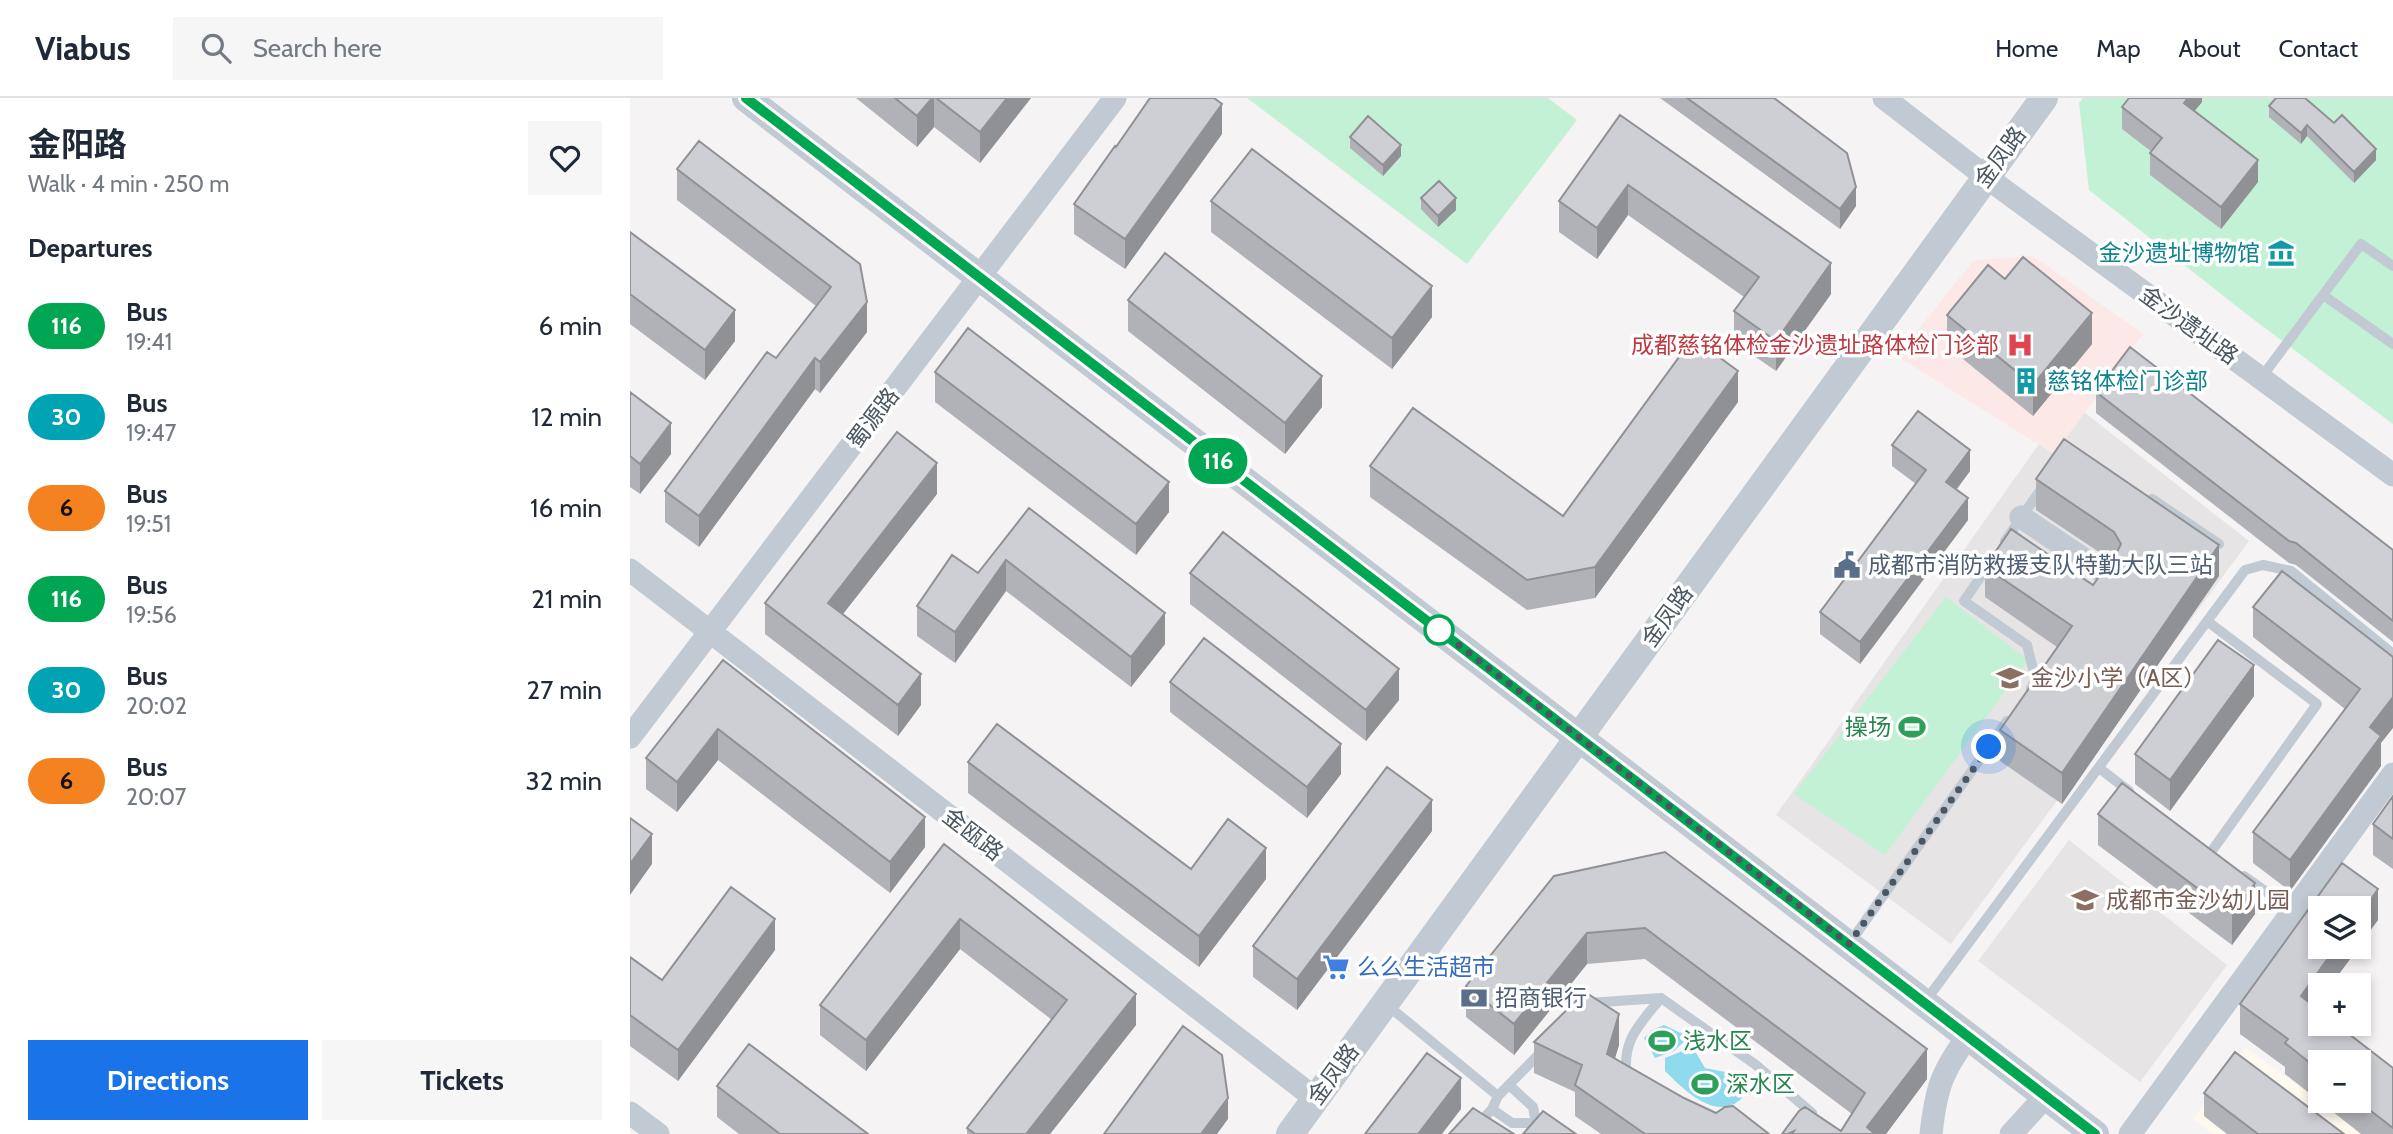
<!DOCTYPE html>
<meta charset="utf-8">
<style>
:root{--surface:#fff;--page:#f6f6f7;--text:#1f2937;--muted:#747a83;--line:#e0e1e3;--accent:#1a73e8}
body{margin:0;font-family:Cabin,"Noto Sans SC",sans-serif;background:var(--page);color:var(--text);height:100vh;display:flex;flex-direction:column;font-size:26px;white-space:nowrap}
*{box-sizing:border-box;margin:0}
p{font-size:23px;color:var(--muted)}
.icon{flex:none;width:38px;height:38px;fill:none;stroke:currentColor;stroke-width:2;stroke-linecap:round;stroke-linejoin:round}
.map{position:relative;flex:1;overflow:hidden}
.sheet{display:flex;flex-direction:column;background:var(--surface);width:630px}
.sheet>*{flex:none}
.badge{padding:0 14px;border-radius:23px;font-size:24px;line-height:46px}
.buttons{position:absolute;left:1678px;top:798px;display:grid;gap:14px}
.buttons a{display:grid;place-items:center;width:63px;height:63px;border-radius:0px;background:var(--surface);box-shadow:0 4px 10px #0003;font-size:35px}
.you{position:absolute;width:35px;height:35px;margin:-18px;border:5px solid #fff;border-radius:50%;background:#1a73e8;box-shadow:0 0 0 10px #1a73e833}
.map>.badge{position:absolute;translate:-50% -50%;box-shadow:0 0 0 4px #fff}
h2{padding:0 28px;font-size:26px;line-height:63px}
.round{display:grid;place-items:center;flex:none;width:74px;height:74px;border-radius:0px;background:var(--page)}
.summary{display:flex;align-items:center;justify-content:space-between;height:119px;padding:0 28px}
h1{font-size:33px;font-weight:700;line-height:52px}
.primary-button{display:flex;gap:14px;margin-top:auto;padding:14px 28px}
.primary-button a{flex:1;height:80px;border-radius:0px;background:var(--accent);color:#fff;font-size:28px;font-weight:700;line-height:80px;text-align:center}
.primary-button a+a{background:var(--page);color:var(--text)}
ul{padding:0;list-style:none}
li{display:flex;align-items:center;gap:21px;height:91px;padding:0 28px}
li div{flex:1}
li b{display:block;font-size:26px}
li em{font-style:normal}
li .badge{min-width:77px;font-weight:700;text-align:center}
header{display:flex;align-items:center;gap:42px;box-sizing:border-box;height:98px;padding:0 35px;background:var(--surface);border-bottom:2px solid var(--line)}
header strong{font-size:33px}
nav{display:flex;gap:38px;margin-inline-start:auto;font-size:24px}
.search{width:490px;height:63px;background:var(--page);display:flex;align-items:center;gap:18px;box-sizing:border-box;padding:0 24px;border-radius:0px;color:var(--muted);font-size:26px}
main{display:flex;flex:1;min-height:0}
.map>svg:first-child{display:block}
.commercial{fill:#fdf9ef}
.education{fill:#e6e4e5}
.medical{fill:#fce8e6}
.green{fill:#c3f1d5}
.water{fill:#90daee}
.lines{fill:none;stroke-linecap:round;stroke-linejoin:round}
.service{stroke:#c1cad2;stroke-width:10}
.minor{stroke:#c1cad2;stroke-width:23}
.tertiary{stroke:#c1cad2;stroke-width:28}
.wall{fill:#b0b2b7;fill-rule:evenodd}
.shaded-wall{fill:#909195}
.building{fill:#cdcfd5;stroke:#909195;stroke-width:2}
.line-casing{stroke:#fff;stroke-width:16}
.line{stroke:#00a651;stroke-width:10}
.walk{stroke:#4a5661;stroke-width:7;stroke-dasharray:0 12.6}
.stop-dot{fill:#fff;stroke:#00a651;stroke-width:3.5}
.labels{text-anchor:middle;dominant-baseline:central;stroke-width:7;stroke-linejoin:round;paint-order:stroke}
.street-label{font-size:23px;fill:#4a5661;stroke:#fff}
.culture-label{font-size:23px;fill:#0d838f;stroke:#fff;text-anchor:end}
.health-label{font-size:23px;fill:#be3a42;stroke:#fff;text-anchor:end}
.service-label{font-size:23px;fill:#4e5e75;stroke:#fff;text-anchor:start}
.education-label{font-size:23px;fill:#785e54;stroke:#fff;text-anchor:start}
.leisure-label{font-size:23px;fill:#27864d;stroke:#fff;text-anchor:start}
.shop-label{font-size:23px;fill:#366cbe;stroke:#fff;text-anchor:start}
</style>
<header>
<strong>Viabus</strong>
<div class="search"><svg class="icon" aria-label="search" viewBox="0 0 24 24"><circle cx="10" cy="10" r="6"/><path d="M15 15l6 6"/></svg>Search here</div>
<nav><a>Home</a><a>Map</a><a>About</a><a>Contact</a></nav>
</header>
<main>
<section class="sheet">
<div class="summary"><div><h1>金阳路</h1><p>Walk · 4 min · 250 m</p></div><a class="round"><svg class="icon" aria-label="heart" viewBox="0 0 24 24"><path d="M12 20l-8-8c-3-5 5-10 8-4 3-6 11-1 8 4z"/></svg></a></div>
<h2>Departures</h2>
<ul>
<li><span class="badge" style="background:#00a651;color:#fff">116</span><div><b>Bus</b><p>19:41</p></div><em>6 min</em></li>
<li><span class="badge" style="background:#00a3b4;color:#fff">30</span><div><b>Bus</b><p>19:47</p></div><em>12 min</em></li>
<li><span class="badge" style="background:#f58220;color:#111">6</span><div><b>Bus</b><p>19:51</p></div><em>16 min</em></li>
<li><span class="badge" style="background:#00a651;color:#fff">116</span><div><b>Bus</b><p>19:56</p></div><em>21 min</em></li>
<li><span class="badge" style="background:#00a3b4;color:#fff">30</span><div><b>Bus</b><p>20:02</p></div><em>27 min</em></li>
<li><span class="badge" style="background:#f58220;color:#111">6</span><div><b>Bus</b><p>20:07</p></div><em>32 min</em></li>
</ul>
<div class="primary-button"><a>Directions</a><a>Tickets</a></div>
</section>
<div class="map">
<svg width="1763" height="1036" viewBox="0 0 1763 1036">
<rect width="100%" height="100%" fill="#f5f3f3"/>
<path class="commercial" d="M1616 950 1737 1036H1583L1563 1021Z"/>
<path class="education" d="M1454 314 1619 443 1321 846 1146 717 1409 346 1424 356Z
M1439 742 1597 867 1510 984 1348 863Z"/>
<path class="medical" d="M1403 158 1513 236 1424 356 1267 258 1343 163Z"/>
<path class="green" d="M617 0H918L947 22 837 166Z
M1453 0H1763V326L1619 218 1459 92 1449 5Z
M1316 499 1398 562 1255 757 1164 696Z"/>
<path class="water" d="M1034 927 1059 939 1044 953 1025 960 1014 940 1022 932Z
M1059 943 1075 970 1100 975 1112 985 1113 999C1088 1026 1054 992 1035 973V960L1050 954Z"/>
<g class="lines">
<path class="service" d="M1693 197 1763 246
M1631 280 1731 146 1763 168
M1522 401 1589 446
M1375 443 1414 387
M1362 462 1334 503 1397 547 1406 583 1401 590
M1577 523 1687 606 1581 754
M1469 670 1499 693
M1614 778 1663 813
M1219 846 1377 623
M958 905 1031 900 1126 967 1182 1015 1168 1036
M1294 905 1615 472 1633 467 1661 473 1763 556
M757 907 868 998
M997 980C991 943 1009 927 1031 900
M879 987 903 1009 906 1025 918 1036
M862 1011 882 1025H906
M840 1036 862 1011 868 998 913 952"/>
<path class="minor" d="M1254 0 1356 79 1763 377
M1391 419 1476 476
M0 472 686 1001
M0 639 485 0
M0 1015 28 1036
M1301 1036C1306 991 1311 975 1338 938
M1381 1036 1416 998
M1500 1036 1763 676"/>
<path class="tertiary" d="M116 0 1465 1036
M660 1036 1414 0"/>
</g>
<path class="wall" d="M226 0H401L350 65 304 29 287 49Z
M1030 0H1144L1226 108 1210 131Z
M1572 0V4L1564 13 1628 84 1591 131 1520 77V55L1522 54 1492 31V9Z
M1639 8 1746 62 1724 85 1677 38 1671 46 1639 19Z
M990 17 1201 196 1146 273 1104 244V213L1114 199 998 117 967 161 929 134V103Z
M592 36 495 171 444 136V106Z
M720 39 771 58 753 78 720 50Z
M47 71 230 166 237 234 190 295 185 291 69 449 35 424V393L146 260 186 208 47 102Z
M791 100 826 112 808 129 791 111Z
M581 103 802 219 762 271 581 134Z
M0 134 105 243 75 282 0 226Z
M1375 181 1462 246 1403 318 1317 248V217Z
M498 202 692 309 655 356 498 233Z
M305 274 539 414 506 457 305 304Z
M0 294 41 356 10 396 0 389Z
M1466 294 1763 452V544L1666 467 1659 465 1466 315Z
M1108 304 965 500 897 512 740 399V368L933 418Z
M1262 347 1340 373 1327 391 1338 422 1230 566 1190 536V514L1286 386 1262 368Z
M1406 381 1589 478 1432 706 1370 663V632L1427 549 1355 499V469L1463 487 1481 462 1406 412Z
M307 396 213 516 291 607 268 638 135 536V505Z
M399 410 535 546 501 589 376 493 325 565 287 538V508L348 475Z
M560 475 769 602 736 643 560 506Z
M1623 509 1763 559 1751 645V668L1660 793 1623 765V734L1715 611 1623 539Z
M93 562 295 749 260 795 88 662 47 714 16 691V660Z
M540 584 711 676 677 720 540 614Z
M1624 598 1540 713 1505 686V656Z
M338 664 561 771 636 781 569 869 338 695Z
M1763 698V771L1743 757V726Z
M1468 716 1625 816 1602 847 1468 747Z
M802 733 667 912 623 879V848Z
M314 746 506 927 420 1036H337V1030L422 922 330 851 236 973 190 937V907Z
M924 778 1297 981 1256 1036H1152L1211 1033 1222 1016 1015 861 957 866 884 957 836 919V888Z
M1748 822 1690 887V901L1685 909 1763 970V1036H1731L1655 976V969L1610 936V906ZM1690 964 1729 1003H1690Z
M145 852 48 983 0 948V859L32 882Z
M904 944 989 947 985 960 1054 1000 1086 1015 1139 1036H971L945 1018V994L904 975Z
M87 988 238 1036H109L87 1019Z
M1574 995 1714 1036H1597L1574 1018Z"/>
<path class="shaded-wall" d="M302 0H304V29L287 49V18Z
M377 0H401L350 65V34Z
M1558 0H1572V4L1554 26V5Z
M592 6V36L495 171V141Z
M1677 27V38L1671 46V35Z
M771 47V58L753 78V67Z
M1746 51V62L1724 85V74Z
M1628 62V84L1591 131V109Z
M998 87V117L967 161V130Z
M1226 89V108L1210 131V111Z
M826 100V112L808 129V118Z
M1201 165V196L1146 273V243Z
M802 188V219L762 271V240Z
M237 204V234L190 295V264Z
M105 212V243L75 282V252Z
M1462 215V246L1403 318V287Z
M185 260V291L69 449V418Z
M1108 273V304L965 500V469Z
M692 278V309L655 356V325Z
M41 325V356L10 396V366Z
M1340 352V373L1316 405V384Z
M307 365V396L198 535V505Z
M539 384V414L506 457V426Z
M1338 400V422L1230 566V544Z
M1589 447V478L1432 706V675Z
M376 462V493L325 565V534Z
M535 515V546L501 589V559Z
M1624 567V598L1540 713V682Z
M769 571V602L736 643V612Z
M291 576V607L268 638V607Z
M1763 599V630L1751 645V668L1660 793V762L1740 629Z
M88 631V662L47 714V684Z
M711 646V676L677 720V689Z
M802 702V733L667 912V881Z
M295 719V749L260 795V764Z
M22 736V766L0 797V766Z
M636 750V781L569 869V838Z
M1625 785V816L1602 847V816Z
M1748 791V822L1729 848V818Z
M145 821V852L48 983V952Z
M330 821V851L236 973V942Z
M957 835V866L884 957V926Z
M1706 849H1729L1701 887H1690V901L1671 928V898Z
M506 896V927L420 1036H396Z
M989 916V947L977 986V956Z
M1297 951V981L1256 1036H1237V1029Z
M831 980V1011L812 1036H788Z
M598 1000V1021L587 1036H571Z"/>
<path class="building" d="M265 0H302L287 18Z
M306 0H377L350 34Z
M520 0H584L592 6 495 141 444 106 485 48 486 49Z
M1057 0H1144L1217 55 1226 89 1210 111Z
M1499 0H1558L1554 5 1628 62 1591 109 1520 55 1532 40 1492 9Z
M1646 0H1675L1704 25 1712 17 1746 51 1724 74 1677 27 1671 35 1639 8Z
M990 17 1201 165 1146 243 1104 213 1129 179 998 87 967 130 929 103Z
M738 18 771 47 753 67 720 39Z
M69 43 230 166 237 204 190 264 185 260 69 418 35 393 137 254 146 260 201 189 47 71Z
M622 51 802 188 762 240 581 103Z
M809 83 826 100 808 118 791 100Z
M0 134 105 212 75 252 0 196Z
M535 155 692 278 655 325 498 202Z
M1393 159 1462 215 1403 287 1317 217 1358 167 1375 181Z
M338 230 539 384 506 426 305 274Z
M1063 240 1108 273 965 469 897 482 740 368 783 310 933 418Z
M1500 249 1763 452V523L1666 445 1659 443 1466 294Z
M0 294 41 325 10 366 0 358Z
M1288 313 1340 352 1316 384 1338 400 1230 544 1190 514 1296 372 1262 347Z
M267 334 307 365 198 505 291 576 268 607 135 505Z
M1434 341 1589 447 1432 675 1370 632 1442 528 1355 469 1381 431 1463 487 1488 452 1491 446 1484 434 1406 381Z
M399 410 535 515 501 559 376 462 325 534 287 508 322 457 348 475Z
M593 434 769 571 736 612 560 475Z
M1652 473 1763 559V599L1740 629 1751 638 1660 762 1623 734 1730 591 1623 509Z
M574 540 711 646 677 689 540 584Z
M1588 542 1624 567 1540 682 1505 656Z
M93 562 295 719 260 764 88 631 47 684 16 660Z
M367 626 561 771 598 721 636 750 569 838 338 664Z
M757 669 802 702 667 881 623 848Z
M1492 685 1625 785 1602 816 1468 716Z
M1763 698V741L1743 726Z
M0 720 22 736 0 766Z
M314 746 506 896 396 1036H345L337 1030 437 902 330 821 236 942 190 907Z
M1035 754 1297 951 1237 1029 1245 1036H1162L1164 1033 1158 1036H1152L1169 1013 1175 1009 1211 1033 1235 995 1015 830 957 835 884 926 836 888 924 778Z
M1712 765 1748 791 1729 818V810H1690V849H1706L1671 898 1690 913V926H1706L1763 970V1030L1728 1003H1729V964H1690V973L1655 945 1658 941 1610 906Z
M101 789 145 821 48 952 0 917V859L32 882Z
M955 894 989 916 977 956 1054 1000 1086 1015 1095 1009 1103 1008 1139 1036H1015L945 987 952 967 904 944Z
M553 928 592 957 598 1000 571 1036H474Z
M119 946 238 1036H150L87 988Z
M1605 954 1714 1036H1628L1574 995Z
M797 955 831 980 788 1036H735Z
M843 1010 884 1036H819Z
M913 1013 946 1036H893Z"/>
<g class="lines">
<defs>
<path id="line" d="M116 0 1465 1036"/>
</defs>
<use href="#line" class="line-casing"/>
<use href="#line" class="line"/>
<path class="walk" d="M809 532 1219 846 1359 649"/>
</g>
<defs>
<symbol id="museum-bare" viewBox="-9 -9 18 18"><path d="M0-6L6-3V-2H-6V-3ZM-5-1h2V3h-2ZM-1-1h2V3h-2ZM3-1h2V3H3ZM-6 4H6V6H-6Z" fill="#0f9aa8" stroke="#fff" stroke-width="2.5" paint-order="stroke"/></symbol>
<symbol id="hospital-bare" viewBox="-9 -9 18 18"><path d="M-5-5h3v3.5h4V-5h3V5h-3V1.5h-4V5h-3Z" fill="#e0444e" stroke="#fff" stroke-width="2.5" paint-order="stroke"/></symbol>
<symbol id="building-bare" viewBox="-9 -9 18 18"><path d="M-4-6H4V6H1V3H-1V6H-4ZM-2.5-4.3h1.7v1.8h-1.7ZM.8-4.3h1.7v1.8H.8ZM-2.5-1h1.7V.8h-1.7ZM.8-1h1.7V.8H.8Z" fill="#0f9aa8" stroke="#fff" stroke-width="2.5" paint-order="stroke"/></symbol>
<symbol id="civic-bare" viewBox="-9 -9 18 18"><path d="M-.6-6.5H3V-4.5H.6V-3L4-1V1h2V6H-6V1h2V-1L-.6-3ZM-1.2 2.5V6h2.4V2.5Z" fill="#5c6f8a" stroke="#fff" stroke-width="2.5" paint-order="stroke"/></symbol>
<symbol id="school-bare" viewBox="-9 -9 18 18"><path d="M0-5L7-2L0 1L-7-2ZM-4 1L0 2.5L4 1V4Q0 6-4 4Z" fill="#8d6e63" stroke="#fff" stroke-width="2.5" paint-order="stroke"/></symbol>
<symbol id="stadium-bare" viewBox="-9 -9 18 18"><path d="M0-5a6.5 5 0 1 0 0 10a6.5 5 0 1 0 0-10ZM-3.5-1.8h7v3.6h-7Z" fill="#2e9e5b" stroke="#fff" stroke-width="2.5" paint-order="stroke"/></symbol>
<symbol id="supermarket-bare" viewBox="-9 -9 18 18"><path d="M-6-5.5h2.5l.6 2H6L4.5 2H-2.5L-4.4-4H-6ZM-1.5 3.2a1.3 1.3 0 1 0 .1 0ZM3 3.2a1.3 1.3 0 1 0 .1 0Z" fill="#3f7fe0" stroke="#fff" stroke-width="2.5" paint-order="stroke"/></symbol>
<symbol id="bank-bare" viewBox="-9 -9 18 18"><path d="M-6-4H6V4H-6ZM0-2.3a2.3 2.3 0 1 0 0 4.6a2.3 2.3 0 1 0 0-4.6Z" fill="#5c6f8a" stroke="#fff" stroke-width="2.5" paint-order="stroke"/></symbol>
</defs>
<g fill-rule="evenodd">
<use href="#museum-bare" x="1632" y="136" width="38" height="38"/>
<use href="#hospital-bare" x="1371" y="228" width="38" height="38"/>
<use href="#building-bare" x="1377" y="264" width="38" height="38"/>
<use href="#civic-bare" x="1198" y="448" width="38" height="38"/>
<use href="#school-bare" x="1361" y="561" width="38" height="38"/>
<use href="#stadium-bare" x="1263" y="610" width="38" height="38"/>
<use href="#school-bare" x="1436" y="783" width="38" height="38"/>
<use href="#supermarket-bare" x="687" y="850" width="38" height="38"/>
<use href="#bank-bare" x="825" y="881" width="38" height="38"/>
<use href="#stadium-bare" x="1013" y="924" width="38" height="38"/>
<use href="#stadium-bare" x="1056" y="967" width="38" height="38"/>
</g>
<circle class="stop-dot" cx="809" cy="532" r="14"/>
<g class="labels">
<g class="street-label">
<text transform="translate(1370 59) rotate(-54)">金凤路</text>
<text transform="translate(1559 227) rotate(36)">金沙遗址路</text>
<text transform="translate(243 320) rotate(-53)">蜀源路</text>
<text transform="translate(1037 518) rotate(-54)">金凤路</text>
<text transform="translate(343 736) rotate(38)">金瓯路</text>
<text transform="translate(703 976) rotate(-54)">金凤路</text>
</g>
<g class="culture-label">
<text x="1630" y="155">金沙遗址博物馆</text>
<text x="1417" y="283" text-anchor="start">慈铭体检门诊部</text>
</g>
<g class="health-label">
<text x="1369" y="247">成都慈铭体检金沙遗址路体检门诊部</text>
</g>
<g class="service-label">
<text x="1238" y="467">成都市消防救援支队特勤大队三站</text>
<text x="865" y="900">招商银行</text>
</g>
<g class="education-label">
<text x="1401" y="580">金沙小学（A区）</text>
<text x="1476" y="802">成都市金沙幼儿园</text>
</g>
<g class="leisure-label">
<text x="1261" y="629" text-anchor="end">操场</text>
<text x="1053" y="943">浅水区</text>
<text x="1096" y="986">深水区</text>
</g>
<g class="shop-label">
<text x="727" y="869">么么生活超市</text>
</g>
</g>
</svg>
<div class="buttons">
<a><svg class="icon" aria-label="layers" viewBox="0 0 24 24"><path d="M12 4l9 5-9 5-9-5zM3 14l9 5 9-5"/></svg></a>
<a>+</a>
<a>−</a>
</div>
<div class="you" style="left:1359px;top:649px"></div>
<b class="badge" style="left:588px;top:363px;background:#00a651;color:#fff">116</b>
</div>
</main>
